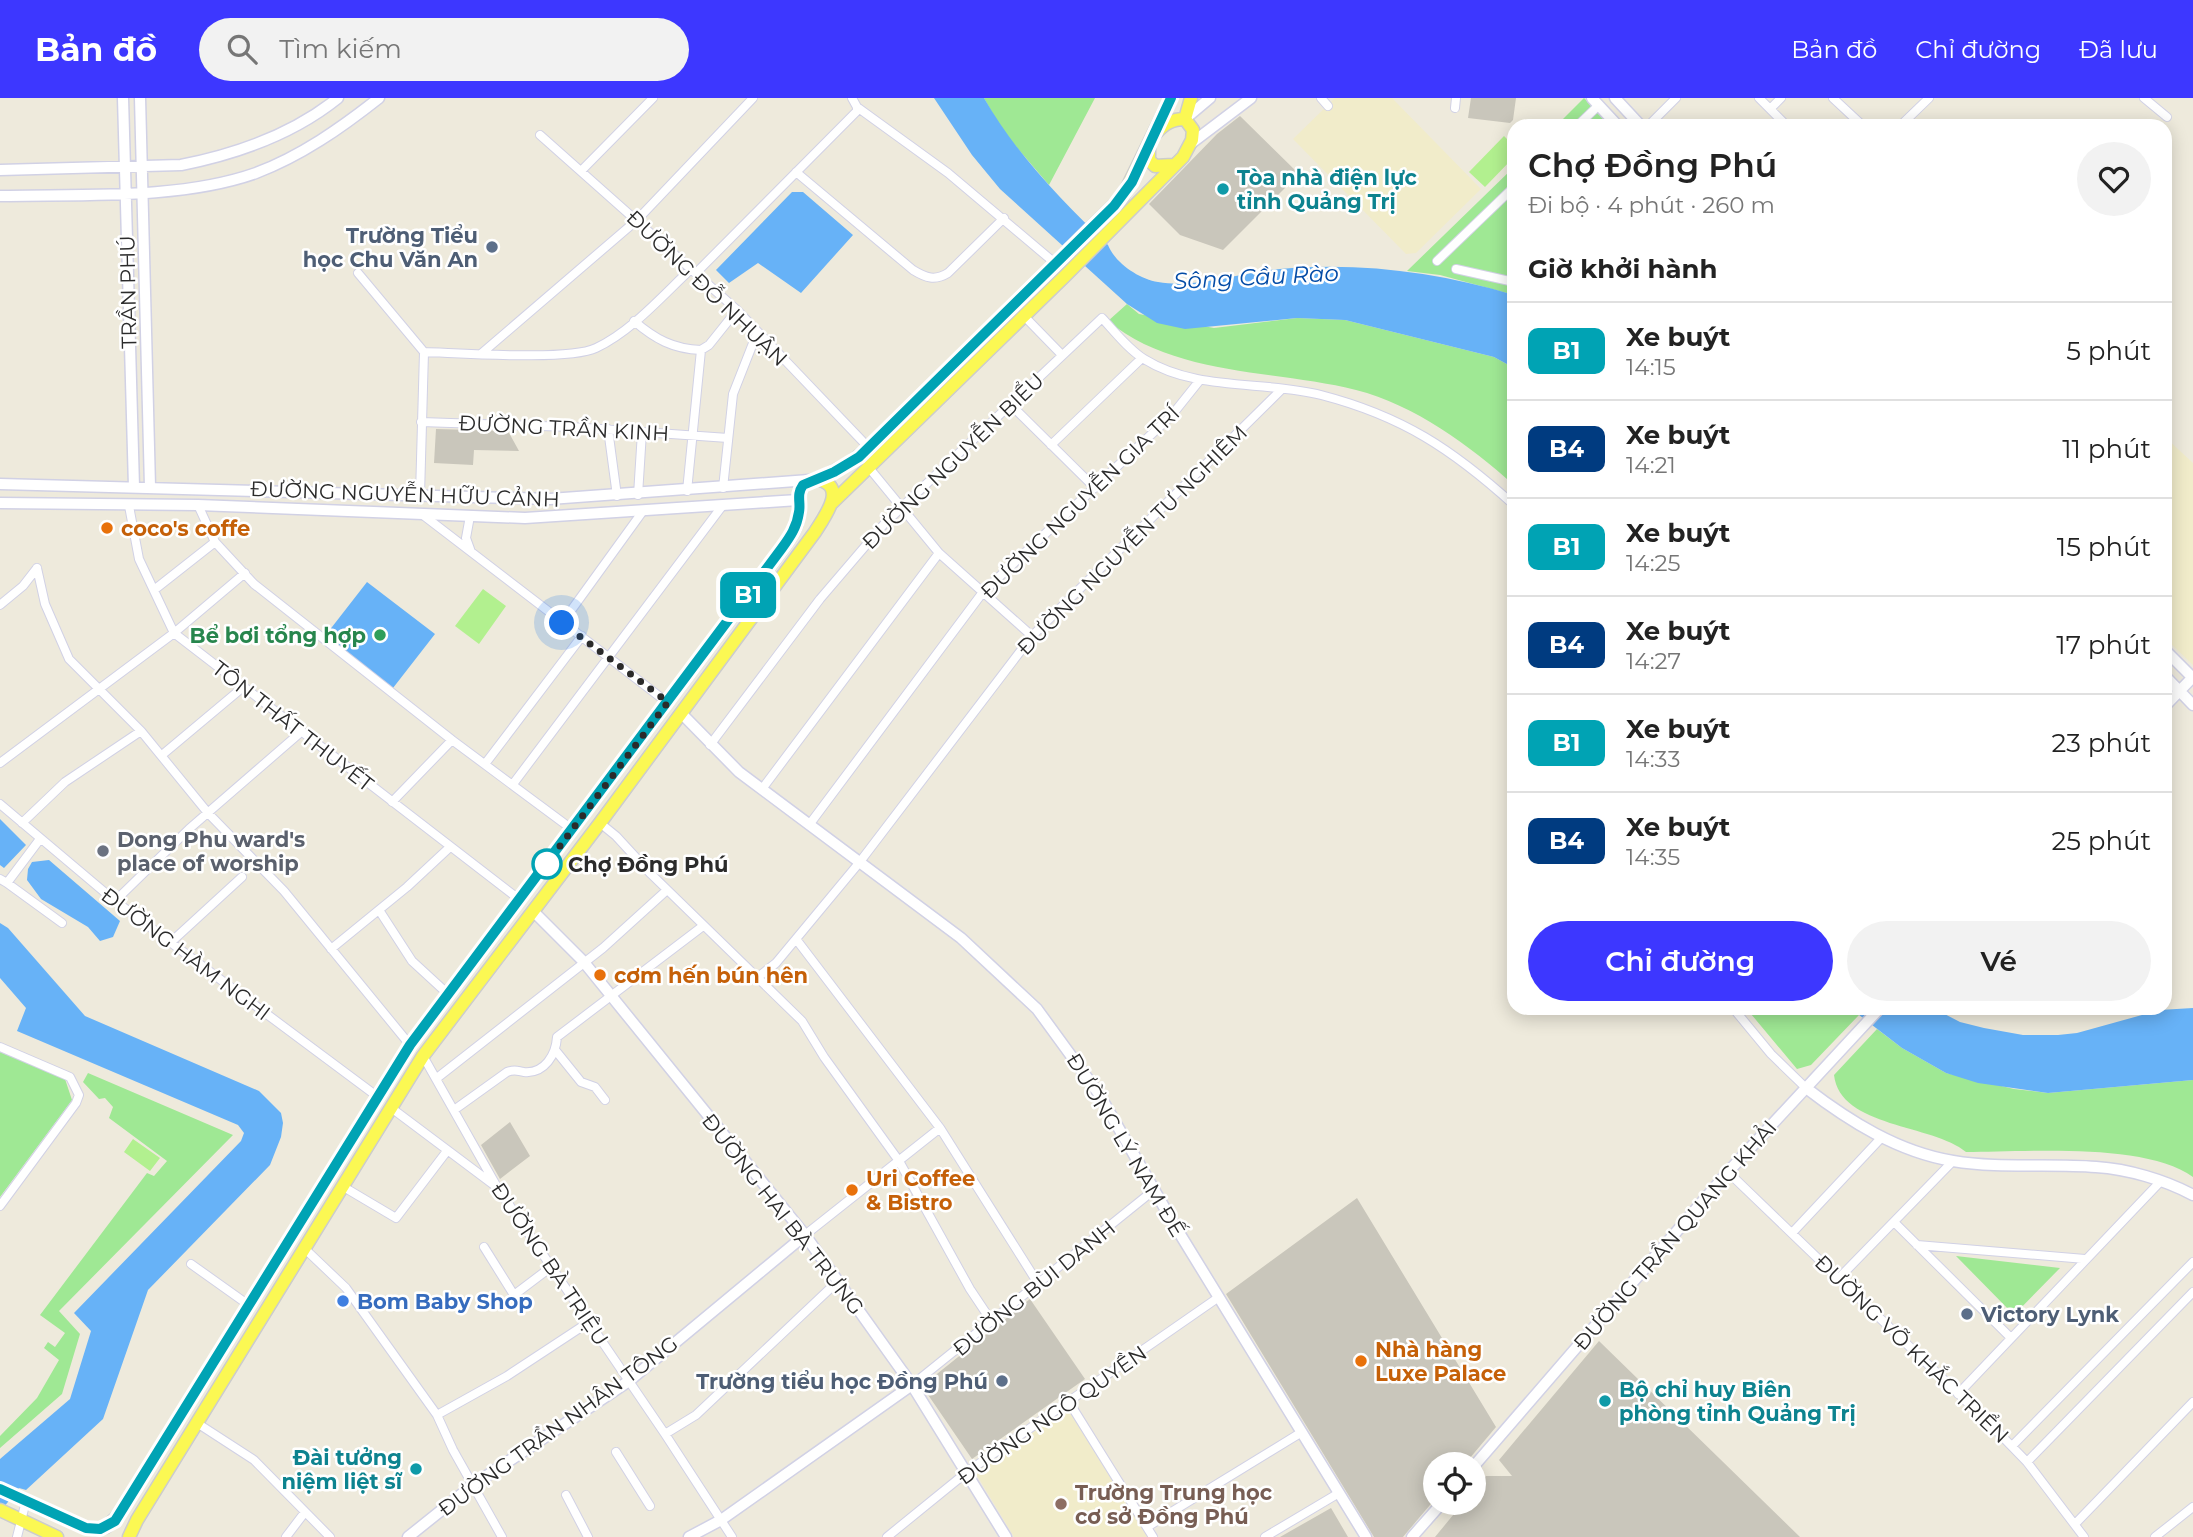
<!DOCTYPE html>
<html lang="vi">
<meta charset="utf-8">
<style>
:root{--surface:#fff;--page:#f2f2f2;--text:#222;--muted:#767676;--line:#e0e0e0;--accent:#3d37ff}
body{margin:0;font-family:Montserrat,sans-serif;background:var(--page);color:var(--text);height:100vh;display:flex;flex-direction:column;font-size:26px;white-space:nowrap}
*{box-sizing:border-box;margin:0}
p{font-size:23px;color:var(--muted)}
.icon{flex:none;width:38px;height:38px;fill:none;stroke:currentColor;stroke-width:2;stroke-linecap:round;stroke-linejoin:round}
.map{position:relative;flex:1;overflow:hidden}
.details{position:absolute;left:1507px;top:21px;width:665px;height:896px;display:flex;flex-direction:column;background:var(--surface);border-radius:21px;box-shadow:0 4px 18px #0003}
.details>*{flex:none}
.badge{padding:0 14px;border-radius:10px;font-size:24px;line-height:46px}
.fabs{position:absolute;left:1423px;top:1354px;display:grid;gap:14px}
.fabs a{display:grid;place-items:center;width:63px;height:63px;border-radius:50%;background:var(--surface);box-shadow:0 4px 18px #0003;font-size:35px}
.you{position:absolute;width:35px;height:35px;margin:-18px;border:5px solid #fff;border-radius:50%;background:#1a73e8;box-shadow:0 0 0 10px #1a73e833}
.map>.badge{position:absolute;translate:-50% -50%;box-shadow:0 0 0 4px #fff}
h2{padding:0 21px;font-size:26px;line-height:63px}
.round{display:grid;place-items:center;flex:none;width:74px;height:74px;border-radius:37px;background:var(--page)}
.headline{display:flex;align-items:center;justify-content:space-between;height:119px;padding:0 21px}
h1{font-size:33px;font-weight:600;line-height:52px}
.primary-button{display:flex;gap:14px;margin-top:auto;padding:14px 21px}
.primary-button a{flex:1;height:80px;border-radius:42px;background:var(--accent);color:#fff;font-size:28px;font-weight:600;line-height:80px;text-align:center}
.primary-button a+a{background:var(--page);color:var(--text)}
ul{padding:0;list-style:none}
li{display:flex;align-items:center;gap:21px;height:98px;padding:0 21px;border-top:2px solid var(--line)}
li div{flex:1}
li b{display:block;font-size:26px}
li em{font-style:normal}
li .badge{min-width:77px;font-weight:700;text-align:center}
header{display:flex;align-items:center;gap:42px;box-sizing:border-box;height:98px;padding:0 35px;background:var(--accent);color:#fff}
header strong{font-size:33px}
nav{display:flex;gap:38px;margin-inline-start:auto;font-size:24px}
.search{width:490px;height:63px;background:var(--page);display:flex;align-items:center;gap:18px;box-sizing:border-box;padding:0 24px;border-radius:38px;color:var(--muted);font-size:26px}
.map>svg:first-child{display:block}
.education{fill:#f1ecca}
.green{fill:#9fe894}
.pitch{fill:#b2f08f}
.water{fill:#67b2f7}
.building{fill:#c9c6bb}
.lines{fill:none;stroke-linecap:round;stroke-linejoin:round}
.street-casing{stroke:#d1d1e5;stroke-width:10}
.secondary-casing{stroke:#d1d1e5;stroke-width:13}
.primary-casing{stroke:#ccc;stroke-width:15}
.street{stroke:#fff;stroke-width:8}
.secondary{stroke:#fff;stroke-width:10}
.primary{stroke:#fbf853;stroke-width:12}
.line-casing{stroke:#fff;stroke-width:16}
.line{stroke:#00a3b4;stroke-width:10}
.walk{stroke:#2b2b2b;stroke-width:7;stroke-dasharray:0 12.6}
.culture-dot{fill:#0f9aa8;stroke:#fff;stroke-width:2.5}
.service-dot{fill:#5c6f8a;stroke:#fff;stroke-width:2.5}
.food-dot{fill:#e8710a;stroke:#fff;stroke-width:2.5}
.leisure-dot{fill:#2e9e5b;stroke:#fff;stroke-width:2.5}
.worship-dot{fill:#6b7280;stroke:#fff;stroke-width:2.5}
.stop-dot{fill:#fff;stroke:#00a3b4;stroke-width:3.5}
.shop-dot{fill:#3f7fe0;stroke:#fff;stroke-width:2.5}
.education-dot{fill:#8d6e63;stroke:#fff;stroke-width:2.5}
.labels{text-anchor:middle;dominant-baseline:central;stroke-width:5;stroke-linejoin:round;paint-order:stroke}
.culture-label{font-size:21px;font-weight:bold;fill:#0d838f;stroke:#fff;text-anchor:start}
.service-label{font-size:21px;font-weight:bold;fill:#4e5e75;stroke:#fff;text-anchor:end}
.street-label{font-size:21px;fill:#2b2b2b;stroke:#fff}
.food-label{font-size:21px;font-weight:bold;fill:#c56008;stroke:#fff;text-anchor:start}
.leisure-label{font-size:21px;font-weight:bold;fill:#27864d;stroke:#fff;text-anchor:end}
.worship-label{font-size:21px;font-weight:bold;fill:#5b616d;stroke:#fff;text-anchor:start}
.stop-label{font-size:21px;font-weight:bold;fill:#2b2b2b;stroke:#fff;text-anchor:start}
.shop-label{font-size:21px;font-weight:bold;fill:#366cbe;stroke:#fff;text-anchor:start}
.education-label{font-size:21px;font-weight:bold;fill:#785e54;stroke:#fff;text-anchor:start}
.water-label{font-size:23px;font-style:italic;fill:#034ba6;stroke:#fff}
</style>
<header>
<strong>Bản đồ</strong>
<div class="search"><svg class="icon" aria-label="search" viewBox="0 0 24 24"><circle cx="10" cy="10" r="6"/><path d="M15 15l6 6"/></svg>Tìm kiếm</div>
<nav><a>Bản đồ</a><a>Chỉ đường</a><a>Đã lưu</a></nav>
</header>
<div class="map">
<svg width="2193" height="1439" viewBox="0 0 2193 1439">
<rect width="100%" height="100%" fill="#eeeadc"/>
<path class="education" d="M1335 0H1392L1481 91 1416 155 1406 156 1293 41Z
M2165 339 2193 365V567L2165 540Z
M1068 1310 1149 1439H1014L975 1374Z"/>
<path class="green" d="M984 0H1095L1049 87 1002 32Z
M1584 0 1612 28H1556Z
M1514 69V197L1440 177 1407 173Z
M1127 206 1139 216 1214 230 1297 220 1345 222 1494 259 1514 270V387C1470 348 1415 307 1356 292 1276 272 1174 278 1108 223Z
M1746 910H1850L1859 917 1811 967 1797 971Z
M1877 931 1902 950 1946 975 2014 991 2048 995 2193 982V1079C2145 1044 2026 1054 1966 1054 1933 1026 1840 1030 1834 977Z
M0 954 64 978 72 1002 0 1099Z
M88 975 233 1037 59 1213 80 1236 62 1296 0 1350V1338L37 1300 59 1262 44 1250 48 1244 55 1249 65 1235 40 1217 147 1075 154 1078 167 1063 109 1020 113 1009 105 1000 99 1001 83 984Z
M1956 1158 2060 1170 2014 1217Z"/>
<path class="pitch" d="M1504 38 1514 48V59L1485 89 1469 74Z
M483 491 506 508 479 546 455 528Z
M133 1041 160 1060 150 1073 124 1054Z"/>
<path class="water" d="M934 0H984C1016 56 1062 103 1108 147 1115 165 1139 181 1158 184 1197 191 1241 174 1280 171 1359 164 1438 174 1514 197V270L1494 259 1345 222 1297 220 1185 231 1157 225 1127 206 1000 91 972 57Z
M792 94H803L853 137 801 195 758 165 729 185 716 172Z
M367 484 435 536 393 590 325 538Z
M0 721 26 747 4 770 0 767Z
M49 762 120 823 113 839 100 843 88 829 41 801 27 782 28 771 32 764Z
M0 825 8 830 85 918 259 993 281 1015 283 1025 281 1039 270 1067 148 1192 103 1321 26 1392 19 1390 0 1414V1361L70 1301 91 1233 74 1215 241 1043 244 1035 238 1027 17 933 26 910 0 880Z
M1850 910H1933L1960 924 1984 930 2023 937H2058L2077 935 2160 912 2193 910V982L2048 995 1978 985 1946 975 1902 950Z"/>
<path class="building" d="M1471 0H1516L1513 22 1510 25 1468 20Z
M1240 18 1299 76 1223 152 1180 137 1149 106 1217 36Z
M436 331 508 333 519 353 474 352 473 367 434 365Z
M510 1024 530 1058 500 1081 481 1047Z
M1357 1100 1496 1329 1464 1367H1435V1401L1403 1439H1374L1226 1196Z
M1030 1201 1085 1281 972 1361 922 1288Z
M1599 1243 1800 1439H1435L1463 1405H1474V1393L1486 1378H1512L1499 1362Z
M1331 1410 1348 1439H1280Z"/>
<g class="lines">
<defs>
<path id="street" d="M852 0 857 9 948 75 1056 166
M1321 0 1328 8
M1759 0 1787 28
M1833 0 1863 28
M2144 0 2167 19
M1455 10 1456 0
M1770 11 1781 0
M1577 28 1599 7
M1648 28 1676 0
M1900 28 1929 0
M540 37 737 212 869 350
M581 73 653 0
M796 74 913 172C926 180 935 183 948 175L1004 120
M1437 163 1514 89
M1456 171 1514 184
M358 175 424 254
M696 175 857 13V9
M1024 218 1062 257
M634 223C655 241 673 251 701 252
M424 254C459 255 569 263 596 250 632 233 662 198 691 171
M482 255 637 122 753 0
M1010 306 1095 390
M421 324 572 329 728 340
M608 331 617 398
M1051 347 1142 260
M870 371 939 455 1032 538
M723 390 733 296 757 235
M687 393 701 252 709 247 737 212
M420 397 424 254
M638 397 642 334
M198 407 215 444 254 486 452 642 573 732
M129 408 139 461 174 535 520 802
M423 417 668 605
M470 418 466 440 470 451
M37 470 45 506 69 561 141 633 208 715 284 793 410 947
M154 492 215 444
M0 507 23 488 37 470
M562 525 643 413
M710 647 820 501 885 425 1102 220C1115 234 1128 251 1144 261 1197 294 1263 282 1321 297 1402 318 1452 351 1514 407
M162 657 242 590
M0 665 174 535 245 475
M485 666 582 538
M513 686 723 407
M762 691 939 455
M392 704 452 642
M0 706 115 803 378 999
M22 725 65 684 141 633
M600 725 616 738 651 776 802 923 824 959 899 1063 970 1191 992 1224
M809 727 983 494 1172 317 1200 282
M0 781 7 785 40 741
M7 785 62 825
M115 803 189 731 301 634
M379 812 412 863 449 897
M796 841 940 1030 1039 1187
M170 845 242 779
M331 851 407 789 450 749
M758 879 776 865 859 765 1032 538 1282 291
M1733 910 1771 956 1806 990
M0 949 70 979 79 997 76 1005 0 1108
M556 953 581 984 595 989 605 1002
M423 958 497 1089 665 1336 732 1439
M437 980 603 850 667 792
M390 1009 494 1087
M454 1012 507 974C515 971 517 973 524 974 545 976 556 956 557 939L703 828
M1728 1074 1992 1328 2027 1364 2084 1439
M342 1088 396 1120 447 1053
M1894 1124 2010 1239
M1792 1135 1882 1039
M805 1137 940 1030
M1917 1147 2085 1161
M484 1149 514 1197 551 1169
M304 1150 346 1190 437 1317 453 1352 502 1439
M191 1166 250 1208
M1838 1181 1953 1063
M912 1287 1154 1092
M1958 1296 2160 1084
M1069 1304 1153 1439
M437 1317 507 1278 589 1224
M197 1325 254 1362 330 1439
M665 1336 696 1317 838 1183
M2012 1348 2193 1164
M616 1354 650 1408
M2027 1364 2193 1194
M566 1397 588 1439
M2075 1426 2193 1304
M1147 1429 1302 1334
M17 1439 26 1403
M286 1439 305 1414
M887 1439 967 1374 1219 1199
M1265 1439 1339 1395
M2155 1439 2193 1409"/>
<path id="secondary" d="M123 0 134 389
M140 0 150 389
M1592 0 1618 28
M1615 0 1641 28
M1185 21 1210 0
M1189 47 1251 0
M0 72 181 67C237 56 292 37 338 0
M0 98C80 96 180 102 256 75 301 58 341 30 379 0
M0 386 550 401 809 382
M0 405 198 407 525 420 798 402
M2165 552 2193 580
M2165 578 2193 607
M2165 608 2193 579
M681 615 739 674 961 840 1037 911 1099 996 1175 1128 1366 1439
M534 814 583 863 805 1137 912 1287 1006 1439
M1806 990C1849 1023 1898 1054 1953 1063 2000 1071 2048 1065 2096 1069 2128 1071 2165 1082 2193 1097
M1474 1368 1728 1074 1880 910
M408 1439 473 1387 629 1283 805 1137
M689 1439 721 1422 912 1287
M1412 1439 1442 1405"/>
<path id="primary" d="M1185 21 1191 0
M1149 49V62L1155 68 1173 67
M819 381 851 364 869 350 1123 98 1171 0
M832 405 1065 178 1183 59 1192 42 1193 32 1185 21C1172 21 1164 26 1156 35
M0 1391 86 1430 100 1431
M0 1412 57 1439
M106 1429 119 1417 410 947 782 451C789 441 796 432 798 420 801 408 796 398 803 387L816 381C849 387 825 418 815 434L600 725 423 958 137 1422 129 1439"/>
</defs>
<use href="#street" class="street-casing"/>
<use href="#secondary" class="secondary-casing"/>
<use href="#primary" class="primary-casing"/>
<use href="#street" class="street"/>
<use href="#secondary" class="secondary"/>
<use href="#primary" class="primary"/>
</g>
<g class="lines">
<defs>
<path id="line" d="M0 1391 86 1430 100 1431 115 1423 410 947 782 450C790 439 797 429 799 414 801 404 796 397 803 387L834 374 859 359 1114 108 1132 84 1171 0"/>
</defs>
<use href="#line" class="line-casing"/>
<use href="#line" class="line"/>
<path class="walk" d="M547 766 542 772 668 604 562 525"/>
</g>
<g class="culture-dot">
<circle cx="1223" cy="91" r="7"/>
<circle cx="1605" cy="1303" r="7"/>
<circle cx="416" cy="1371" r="7"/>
</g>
<g class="service-dot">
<circle cx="492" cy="149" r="7"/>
<circle cx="1967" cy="1216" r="7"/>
<circle cx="1002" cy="1283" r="7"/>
</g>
<g class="food-dot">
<circle cx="107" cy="430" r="7"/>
<circle cx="600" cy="877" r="7"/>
<circle cx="852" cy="1092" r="7"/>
<circle cx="1361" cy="1263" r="7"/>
</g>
<circle class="leisure-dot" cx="380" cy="537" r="7"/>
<circle class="worship-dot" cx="103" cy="753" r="7"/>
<circle class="stop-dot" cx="547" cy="766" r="14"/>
<circle class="shop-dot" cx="343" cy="1203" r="7"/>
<circle class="education-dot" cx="1061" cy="1406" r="7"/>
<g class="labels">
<g class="culture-label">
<text x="1237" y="79">Tòa nhà điện lực<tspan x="1237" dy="24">tỉnh Quảng Trị</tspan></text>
<text x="1619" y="1291">Bộ chỉ huy Biên<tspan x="1619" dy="24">phòng tỉnh Quảng Trị</tspan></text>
<text x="402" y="1359" text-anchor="end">Đài tưởng<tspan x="402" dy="24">niệm liệt sĩ</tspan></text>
</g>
<g class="service-label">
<text x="478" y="137">Trường Tiểu<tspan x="478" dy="24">học Chu Văn An</tspan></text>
<text x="1981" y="1216" text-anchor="start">Victory Lynk</text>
<text x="988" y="1283">Trường tiểu học Đồng Phú</text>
</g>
<g class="street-label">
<text transform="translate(707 190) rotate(44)">ĐƯỜNG ĐỖ NHUẬN</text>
<text transform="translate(128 194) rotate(-91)">TRẦN PHÚ</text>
<text transform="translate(564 330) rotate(3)">ĐƯỜNG TRẦN KINH</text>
<text transform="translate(953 363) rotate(-44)">ĐƯỜNG NGUYỄN BIỂU</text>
<text transform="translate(405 396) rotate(2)">ĐƯỜNG NGUYỄN HỮU CẢNH</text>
<text transform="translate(1080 404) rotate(-44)">ĐƯỜNG NGUYỄN GIA TRÍ</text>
<text transform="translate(1132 442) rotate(-45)">ĐƯỜNG NGUYỄN TƯ NGHIÊM</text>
<text transform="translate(293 628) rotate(38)">TÔN THẤT THUYẾT</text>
<text transform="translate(186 856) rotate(37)">ĐƯỜNG HÀM NGHI</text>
<text transform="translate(1126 1047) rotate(59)">ĐƯỜNG LÝ NAM ĐẾ</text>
<text transform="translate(783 1116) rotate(52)">ĐƯỜNG HAI BÀ TRƯNG</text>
<text transform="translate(1675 1137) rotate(-49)">ĐƯỜNG TRẦN QUANG KHẢI</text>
<text transform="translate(550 1166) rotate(56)">ĐƯỜNG BÀ TRIỆU</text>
<text transform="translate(1034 1190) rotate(-39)">ĐƯỜNG BÙI DANH</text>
<text transform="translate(1912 1251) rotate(44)">ĐƯỜNG VÕ KHẮC TRIỂN</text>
<text transform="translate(1052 1317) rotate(-35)">ĐƯỜNG NGÔ QUYỀN</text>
<text transform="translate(558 1328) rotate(-36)">ĐƯỜNG TRẦN NHÂN TÔNG</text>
</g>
<g class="food-label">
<text x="121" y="430">coco's coffe</text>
<text x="614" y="877">cơm hến bún hên</text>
<text x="866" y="1080">Uri Coffee<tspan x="866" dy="24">&amp; Bistro</tspan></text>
<text x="1375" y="1251">Nhà hàng<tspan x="1375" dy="24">Luxe Palace</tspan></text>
</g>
<g class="leisure-label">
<text x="366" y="537">Bể bơi tổng hợp</text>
</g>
<g class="worship-label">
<text x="117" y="741">Dong Phu ward's<tspan x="117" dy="24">place of worship</tspan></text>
</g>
<g class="stop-label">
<text x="568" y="766">Chợ Đồng Phú</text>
</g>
<g class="shop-label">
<text x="357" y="1203">Bom Baby Shop</text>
</g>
<g class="education-label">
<text x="1075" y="1394">Trường Trung học<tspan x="1075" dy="24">cơ sở Đồng Phú</tspan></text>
</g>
<g class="water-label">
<text transform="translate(1256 179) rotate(-3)">Sông Cầu Rào</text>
</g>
</g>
</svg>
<div class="fabs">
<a><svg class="icon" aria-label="locate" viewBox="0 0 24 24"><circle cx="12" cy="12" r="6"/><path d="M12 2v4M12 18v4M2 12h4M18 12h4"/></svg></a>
</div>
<div class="you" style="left:562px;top:525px"></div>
<b class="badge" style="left:748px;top:497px;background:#00a3b4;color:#fff">B1</b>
<section class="details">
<div class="headline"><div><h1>Chợ Đồng Phú</h1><p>Đi bộ · 4 phút · 260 m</p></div><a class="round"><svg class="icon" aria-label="heart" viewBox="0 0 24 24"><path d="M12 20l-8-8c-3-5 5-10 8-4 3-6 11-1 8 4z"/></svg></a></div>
<h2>Giờ khởi hành</h2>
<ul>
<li><span class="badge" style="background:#00a3b4;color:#fff">B1</span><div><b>Xe buýt</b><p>14:15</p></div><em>5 phút</em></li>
<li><span class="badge" style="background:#003b80;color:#fff">B4</span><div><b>Xe buýt</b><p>14:21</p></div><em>11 phút</em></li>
<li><span class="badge" style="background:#00a3b4;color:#fff">B1</span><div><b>Xe buýt</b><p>14:25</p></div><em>15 phút</em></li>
<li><span class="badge" style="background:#003b80;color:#fff">B4</span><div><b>Xe buýt</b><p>14:27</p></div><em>17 phút</em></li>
<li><span class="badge" style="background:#00a3b4;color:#fff">B1</span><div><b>Xe buýt</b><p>14:33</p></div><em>23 phút</em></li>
<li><span class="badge" style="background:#003b80;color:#fff">B4</span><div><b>Xe buýt</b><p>14:35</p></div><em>25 phút</em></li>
</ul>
<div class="primary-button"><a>Chỉ đường</a><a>Vé</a></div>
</section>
</div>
